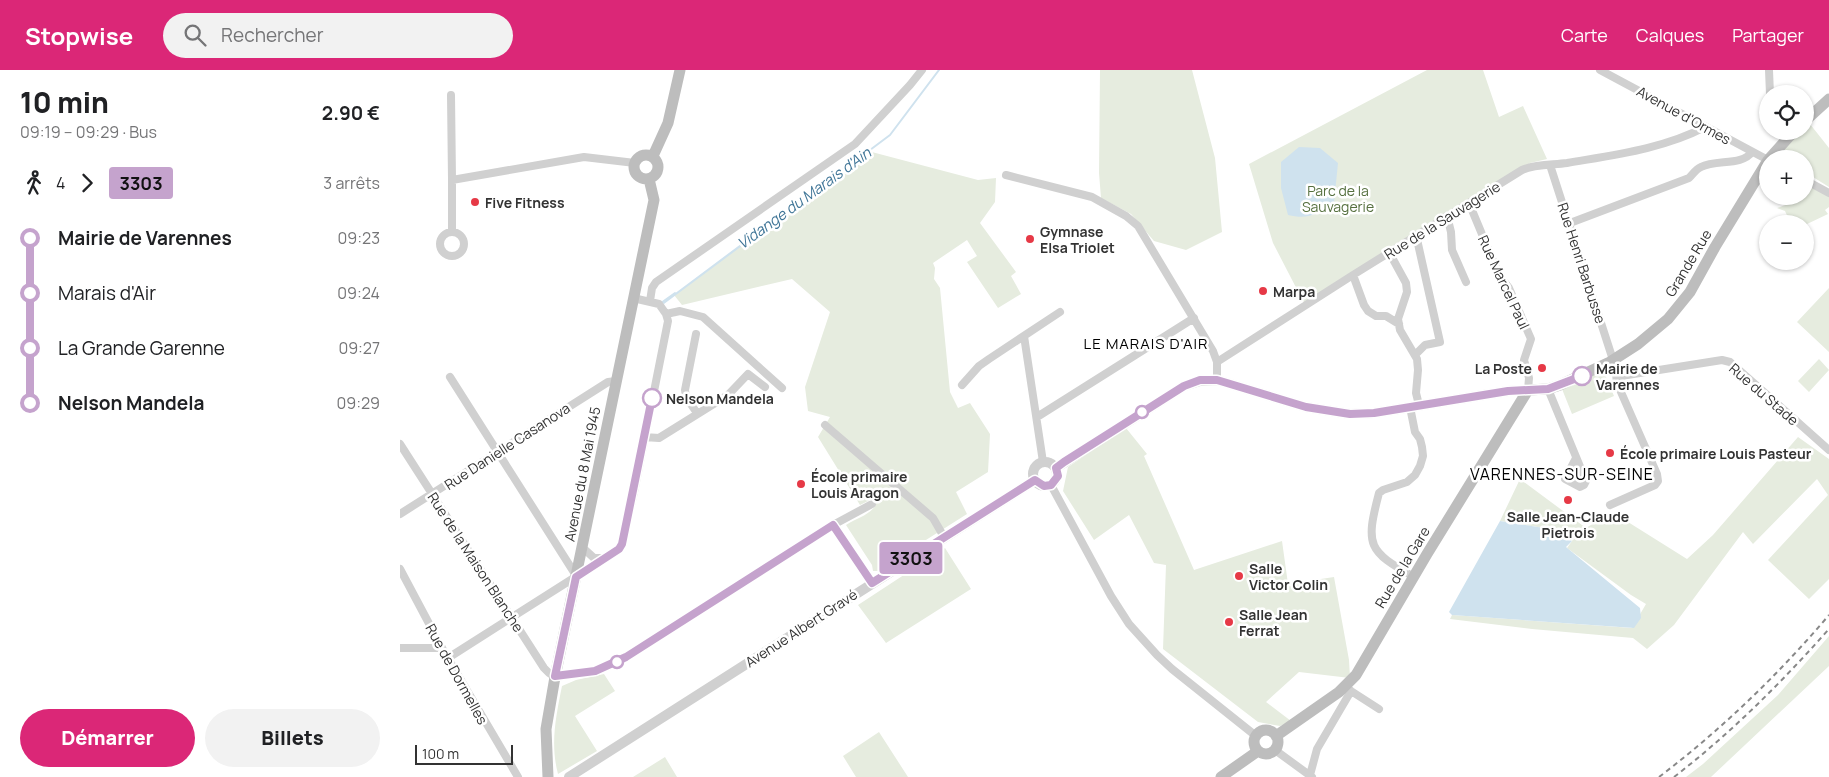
<!DOCTYPE html>
<html lang="fr">
<meta charset="utf-8">
<style>
:root{--surface:#fff;--page:#f2f2f2;--text:#202124;--muted:#757577;--accent:#db2777}
body{margin:0;font-family:Manrope,sans-serif;background:var(--page);color:var(--text);height:100vh;display:flex;flex-direction:column;font-size:19px;white-space:nowrap}
*{box-sizing:border-box;margin:0}
p{font-size:16px;color:var(--muted)}
.icon{flex:none;width:28px;height:28px;fill:none;stroke:currentColor;stroke-width:2;stroke-linecap:round;stroke-linejoin:round}
.map{position:relative;flex:1;overflow:hidden}
.sheet{display:flex;flex-direction:column;background:var(--surface);width:400px}
.sheet>*{flex:none}
.badge{padding:0 10px;border-radius:4px;font-size:18px;line-height:32px}
.controls{position:absolute;left:1359px;top:15px;display:grid;gap:10px}
.controls a{display:grid;place-items:center;width:55px;height:55px;border-radius:50%;background:var(--surface);box-shadow:0 1px 4px #0004;font-size:25px}
.scale{position:absolute;left:15px;bottom:12px;width:98px;box-sizing:border-box;padding-left:5px;border:2px solid #333;border-top:0;font-size:14px;line-height:18px;white-space:nowrap;color:#333;-webkit-text-stroke:4px #fff;paint-order:stroke}
.map>.badge{position:absolute;translate:-50% -50%;box-shadow:0 0 0 2px #fff}
.legs{display:flex;align-items:center;gap:8px;height:55px;padding:0 20px;font-size:16px}
.legs p{margin-inline-start:auto}
.summary{display:flex;align-items:center;justify-content:space-between;height:85px;padding:0 20px}
h1{font-size:28px;font-weight:800;line-height:38px}
.button{display:flex;gap:10px;margin-top:auto;padding:10px 20px}
.button a{flex:1;height:58px;border-radius:30px;background:var(--accent);color:#fff;font-size:20px;font-weight:800;line-height:58px;text-align:center}
.button a+a{background:var(--page);color:var(--text)}
ul{padding:0 20px;list-style:none}
li{display:flex;align-items:center;gap:18px;height:55px;font-size:19px}
li i{display:grid;place-items:center;width:8px;height:100%;margin:0 6px;background:currentColor}
li i::after{content:'';width:12px;height:12px;margin:-6px;border:4px solid;border-radius:50%;background:var(--surface)}
li p{margin-inline-start:auto}
li:first-child i{background:linear-gradient(#0000 50%,currentColor 0)}
li:last-child i{background:linear-gradient(currentColor 50%,#0000 0)}
header{display:flex;align-items:center;gap:30px;box-sizing:border-box;height:70px;padding:0 25px;background:var(--accent);color:#fff}
header strong{font-size:24px}
nav{display:flex;gap:28px;margin-inline-start:auto;font-size:18px}
.search{width:350px;height:45px;background:var(--page);display:flex;align-items:center;gap:12px;box-sizing:border-box;padding:0 18px;border-radius:28px;color:var(--muted);font-size:19px}
main{display:flex;flex:1;min-height:0}
.map>svg:first-child{display:block}
.green{fill:#e6ecdf}
.water{fill:#cfe2ee}
.lines{fill:none;stroke-linecap:round;stroke-linejoin:round}
.stream{stroke:#cfe2ee;stroke-width:2}
.minor{stroke:#d0d0d0;stroke-width:8}
.tertiary{stroke:#d0d0d0;stroke-width:10}
.secondary{stroke:#bdbdbd;stroke-width:11}
.rail{stroke:#888;stroke-width:2;stroke-dasharray:5 4;stroke-linecap:butt}
.line-1-casing{stroke:#fff;stroke-width:11}
.line-1{stroke:#c5a3cd;stroke-width:8}
.poi-dot{fill:#e63946;stroke:#fff;stroke-width:2}
.stop-1-dot{fill:#fff;stroke:#c5a3cd;stroke-width:2.5}
.labels{text-anchor:middle;dominant-baseline:central;stroke-width:5;stroke-linejoin:round;paint-order:stroke}
.street-label{font-size:14px;fill:#333;stroke:#fff}
.park-label{font-size:14px;fill:#56703f;stroke:#fff}
.poi-label{font-size:14px;font-weight:bold;fill:#333;stroke:#fff;text-anchor:start}
.stop-label{font-size:14px;font-weight:bold;fill:#333;stroke:#fff;text-anchor:start}
.water-label{font-size:15px;font-style:italic;fill:#3f7597;stroke:#fff}
.neighbourhood-label{font-size:15px;letter-spacing:1px;fill:#000;stroke:#fff}
.quarter-label{font-size:16px;letter-spacing:1px;fill:#000;stroke:#fff}
</style>
<header>
<strong>Stopwise</strong>
<div class="search"><svg class="icon" aria-label="search" viewBox="0 0 24 24"><circle cx="10" cy="10" r="6"/><path d="M15 15l6 6"/></svg>Rechercher</div>
<nav><a>Carte</a><a>Calques</a><a>Partager</a></nav>
</header>
<main>
<section class="sheet">
<div class="summary"><div><h1>10 min</h1><p>09:19 – 09:29 · Bus</p></div><b>2.90 €</b></div>
<div class="legs"><svg class="icon" aria-label="walk" viewBox="0 0 24 24"><circle cx="13" cy="4" r="2"/><path d="M13 8l-2 6 4 7M11 14l-3 7M7 12l3-4h3l4 4"/></svg>4<svg class="icon" aria-label="forward" viewBox="0 0 24 24"><path d="M9 5l7 7-7 7"/></svg><b class="badge" style="background:#c5a3cd;color:#111">3303</b><p>3 arrêts</p></div>
<ul>
<li><i style="color:#c5a3cd"></i><b>Mairie de Varennes</b><p>09:23</p></li>
<li><i style="color:#c5a3cd"></i><span>Marais d'Air</span><p>09:24</p></li>
<li><i style="color:#c5a3cd"></i><span>La Grande Garenne</span><p>09:27</p></li>
<li><i style="color:#c5a3cd"></i><b>Nelson Mandela</b><p>09:29</p></li>
</ul>
<div class="button"><a>Démarrer</a><a>Billets</a></div>
</section>
<div class="map">
<svg width="1429" height="707" viewBox="0 0 1429 707">
<rect width="100%" height="100%" fill="#fff"/>
<path class="green" d="M700 0H792L815 88 822 162 786 180 754 171 731 144 701 128 699 103Z
M1027 0H1083L1099 47 1123 36 1147 89 1130 93 904 233 873 173 849 94Z
M1410 54 1429 78V117L1405 102V89H1388L1381 81 1402 61H1405V58Z
M468 81 578 110 596 108 595 132 580 153 616 202 611 206 621 224 598 238 567 192 577 186 567 170 533 193 535 198 534 209 540 218 550 322 558 338 570 333 590 364 588 402 556 422 567 444 477 501H473L472 495 446 455C457 448 468 446 476 435L472 429 460 435 418 367 430 347 408 341 405 317 430 242 392 209 282 235 274 225Z
M1413 115 1429 124V137L1425 140 1428 144 1405 155V154H1391L1385 141 1377 138 1388 134 1385 128 1405 126V119Z
M1429 218V282L1397 252Z
M1419 289 1429 300 1409 322 1398 311Z
M1203 300 1214 326 1172 344 1162 319Z
M726 358 747 384 744 386 794 500 882 471 888 514 934 507 949 590 950 608 899 602 866 632 891 651 880 656 858 652 763 579 766 495 754 493 729 445 694 470 663 421 668 397Z
M1398 367 1429 389V509L1409 529 1368 490 1428 425 1417 409 1353 474 1343 462 1274 555 1247 579 1233 568 1132 559 1050 549 1052 545 1232 558 1246 534 1231 525 1167 478 1172 471 1162 461 1100 451 1120 409 1186 458 1212 442 1287 489 1313 465Z
M545 478 571 519 486 573 458 535Z
M1429 566V596L1311 707H1286L1303 694 1378 625Z
M204 604 215 621 175 646 197 681 158 704C150 674 156 646 162 616L176 610Z
M479 662 508 707H456L443 686Z
M265 687 277 707H233Z"/>
<path class="water" d="M899 77 920 78 938 93 934 133C917 144 909 150 888 145L881 118V92Z
M468 79 471 80 264 234 262 233Z
M1100 451 1162 461 1172 471 1166 477 1240 538 1241 548 1234 558 1052 545 1049 542Z"/>
<g class="lines">
<path class="stream" d="M470 80 490 65 539 0
M261 233 275 223"/>
<path class="minor" d="M1200 0 1368 90
M1369 0 1370 24
M51 25 52 110
M1150 95 1213 290
M606 105 692 127 726 146 738 156 813 281 817 292V310
M1405 110 1429 123
M1069 133 1099 205 1109 218 1131 269 1124 290 1129 308 1128 320
M1047 146 1051 162 1052 180 1066 212
M1170 153 1289 108C1293 104 1296 99 1301 97 1316 89 1342 96 1352 82
M52 162V110L184 87 235 93
M40 174a12 12 0 1 1 24 0a12 12 0 1 1-24 0Z
M989 182 1006 213 1007 222 998 249 1000 260 1017 289 1018 300 1016 323 1019 335
M953 205 964 235 968 241 976 246H986L999 254
M250 231 252 218 256 212 455 74 510 15 522 0
M266 244 280 241 303 247 382 318
M296 264 285 320 286 327 297 343
M624 266 643 392
M1015 285 1025 275 1040 272 1016 165
M817 292 953 205 1122 100C1135 94 1153 95 1167 93 1213 85 1263 79 1305 57
M1210 292 1216 304 1221 306 1322 290 1330 292 1429 380
M50 307 177 507
M562 315 579 296 589 289 660 242
M1148 319 1186 411 1184 415 1180 417 1165 409 1176 388
M1010 337 1015 362 1020 369 1022 377 1023 386 1020 396 1015 405 1007 412 983 420 979 423C965 476 968 481 1014 507
M637 347 794 248
M425 355 533 448 544 467
M244 367 259 368 328 325 348 304 365 317
M0 374 144 598 149 603 155 607 195 601 226 587 433 455 472 434
M651 415 711 526 729 554 757 585 772 599 856 666
M1210 435 1255 415 1258 411 1257 404 1217 313 1216 304
M0 444 208 312 216 311
M433 455 472 513
M183 478 194 488H205
M0 499 42 578 118 707
M0 578H42
M48 588 210 485 219 479 222 474 234 422 268 251 266 244 259 234 233 228
M949 619 951 621 979 639
M875 680 912 707
M910 705 917 679 951 621"/>
<path class="tertiary" d="M633 404a12 12 0 1 1 24 0a12 12 0 1 1-24 0Z
M656 398 784 316 800 311 817 310 906 337 950 344 974 343 1108 321 1128 320
M169 707 635 410"/>
<path class="secondary" d="M1405 51 1429 29
M234 97a12 12 0 1 1 24 0a12 12 0 1 1-24 0Z
M253 86 268 53 280 0
M1369 89 1394 61
M854 672a12 12 0 1 1 24 0a12 12 0 1 1-24 0Z
M876 666 939 622 956 605 1027 484 1128 320 1148 319 1160 315 1210 292 1238 274 1268 249 1290 222 1315 177 1368 90
M148 707 146 659 155 607 254 130 249 109
M821 707 858 681"/>
<path class="rail" d="M1259 707C1322 659 1378 605 1429 545
M1274 707C1331 663 1381 613 1429 559"/>
</g>
<g class="lines">
<defs>
<path id="line-1" d="M252 328 222 474 219 479 176 507 155 606 195 601 226 587 433 455 472 513 635 410 644 416 651 415 658 406 656 398 664 392 784 316 800 310H817L906 337 950 344 974 343 1108 321 1148 319 1182 306"/>
</defs>
<use href="#line-1" class="line-1-casing"/>
<use href="#line-1" class="line-1"/>
</g>
<g class="poi-dot">
<circle cx="75" cy="132" r="5"/>
<circle cx="630" cy="169" r="5"/>
<circle cx="863" cy="221" r="5"/>
<circle cx="1142" cy="298" r="5"/>
<circle cx="1210" cy="383" r="5"/>
<circle cx="401" cy="414" r="5"/>
<circle cx="1168" cy="430" r="5"/>
<circle cx="839" cy="506" r="5"/>
<circle cx="829" cy="552" r="5"/>
</g>
<g class="stop-1-dot">
<circle cx="1182" cy="306" r="9"/>
<circle cx="252" cy="328" r="9"/>
<circle cx="742" cy="342" r="6"/>
<circle cx="217" cy="592" r="6"/>
</g>
<g class="labels">
<g class="street-label">
<text transform="translate(1284 45) rotate(29)">Avenue d'Ormes</text>
<text transform="translate(1042 150) rotate(-32)">Rue de la Sauvagerie</text>
<text transform="translate(1182 193) rotate(72)">Rue Henri Barbusse</text>
<text transform="translate(1288 193) rotate(-59)">Grande Rue</text>
<text transform="translate(1104 212) rotate(65)">Rue Marcel Paul</text>
<text transform="translate(1364 324) rotate(41)">Rue du Stade</text>
<text transform="translate(107 376) rotate(-33)">Rue Danielle Casanova</text>
<text transform="translate(182 404) rotate(-79)">Avenue du 8 Mai 1945</text>
<text transform="translate(76 492) rotate(57)">Rue de la Maison Blanche</text>
<text transform="translate(1002 497) rotate(-59)">Rue de la Gare</text>
<text transform="translate(401 558) rotate(-33)">Avenue Albert Gravé</text>
<text transform="translate(57 604) rotate(61)">Rue de Dormelles</text>
</g>
<g class="park-label">
<text x="938" y="120">Parc de la<tspan x="938" dy="16">Sauvagerie</tspan></text>
</g>
<g class="poi-label">
<text x="85" y="132">Five Fitness</text>
<text x="640" y="161">Gymnase<tspan x="640" dy="16">Elsa Triolet</tspan></text>
<text x="873" y="221">Marpa</text>
<text x="1132" y="298" text-anchor="end">La Poste</text>
<text x="1220" y="383">École primaire Louis Pasteur</text>
<text x="411" y="406">École primaire<tspan x="411" dy="16">Louis Aragon</tspan></text>
<text x="1168" y="446" text-anchor="middle">Salle Jean-Claude<tspan x="1168" dy="16">Pietrois</tspan></text>
<text x="849" y="498">Salle<tspan x="849" dy="16">Victor Colin</tspan></text>
<text x="839" y="544">Salle Jean<tspan x="839" dy="16">Ferrat</tspan></text>
</g>
<g class="stop-label">
<text x="1196" y="298">Mairie de<tspan x="1196" dy="16">Varennes</tspan></text>
<text x="266" y="328">Nelson Mandela</text>
</g>
<g class="water-label">
<text transform="translate(404 128) rotate(-36)">Vidange du Marais d'Ain</text>
</g>
<g class="neighbourhood-label">
<text x="746" y="273">LE MARAIS D'AIR</text>
</g>
<g class="quarter-label">
<text x="1162" y="404">VARENNES-SUR-SEINE</text>
</g>
</g>
</svg>
<div class="controls">
<a><svg class="icon" aria-label="locate" viewBox="0 0 24 24"><circle cx="12" cy="12" r="6"/><path d="M12 2v4M12 18v4M2 12h4M18 12h4"/></svg></a>
<a>+</a>
<a>−</a>
</div>
<div class="scale">100 m</div>
<b class="badge" style="left:511px;top:488px;background:#c5a3cd;color:#111">3303</b>
</div>
</main>
